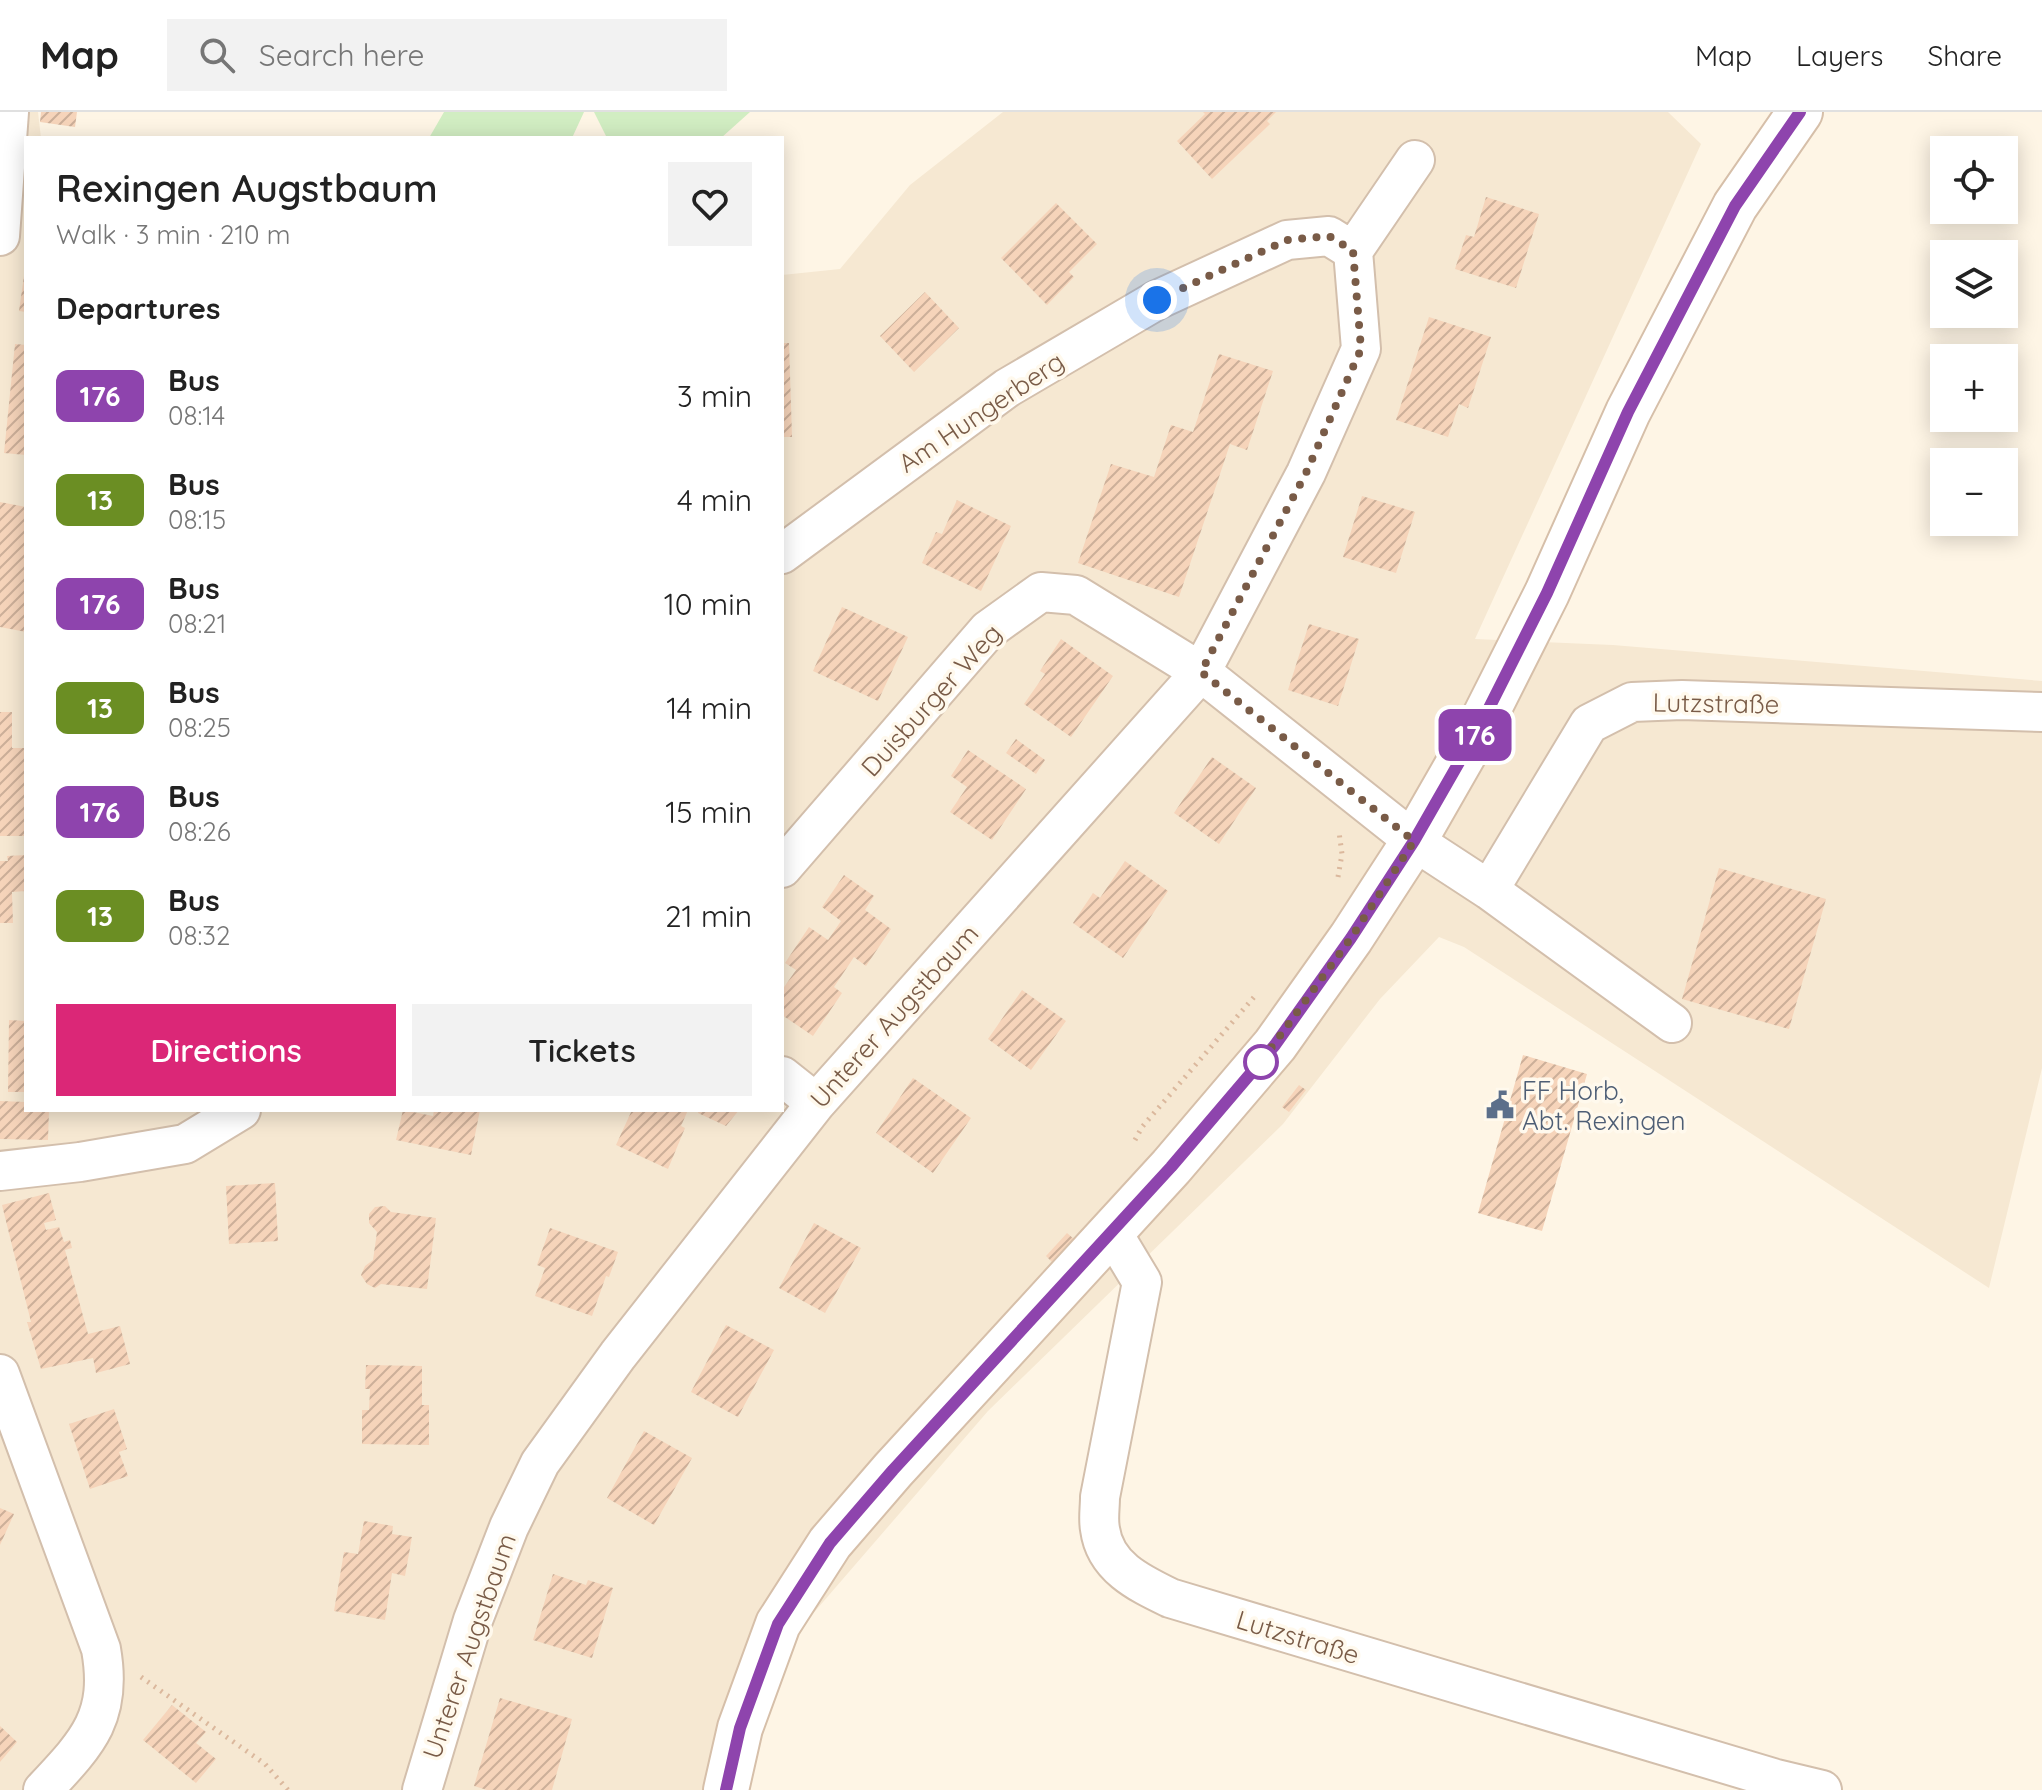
<!DOCTYPE html>
<meta charset="utf-8">
<style>
:root{--surface:#fff;--page:#f2f2f2;--text:#222;--muted:#767676;--line:#e0e0e0;--accent:#db2777}
body{margin:0;font-family:Quicksand,sans-serif;background:var(--page);color:var(--text);height:100vh;display:flex;flex-direction:column;font-size:30px;white-space:nowrap}
*{box-sizing:border-box;margin:0}
p{font-size:26px;color:var(--muted)}
.icon{flex:none;width:44px;height:44px;fill:none;stroke:currentColor;stroke-width:2;stroke-linecap:round;stroke-linejoin:round}
.map{position:relative;flex:1;overflow:hidden}
.details{position:absolute;left:24px;top:24px;width:760px;height:976px;display:flex;flex-direction:column;background:var(--surface);border-radius:0px;box-shadow:0 4px 20px #0003}
.details>*{flex:none}
.badge{padding:0 16px;border-radius:12px;font-size:28px;line-height:52px}
.fabs{position:absolute;left:1930px;top:24px;display:grid;gap:16px}
.fabs a{display:grid;place-items:center;width:88px;height:88px;border-radius:0px;background:var(--surface);box-shadow:0 4px 20px #0003;font-size:40px}
.you{position:absolute;width:40px;height:40px;margin:-20px;border:6px solid #fff;border-radius:50%;background:#1a73e8;box-shadow:0 0 0 12px #1a73e833}
.map>.badge{position:absolute;translate:-50% -50%;box-shadow:0 0 0 4px #fff}
h2{padding:0 32px;font-size:30px;line-height:72px}
.round{display:grid;place-items:center;flex:none;width:84px;height:84px;border-radius:0px;background:var(--page)}
.summary{display:flex;align-items:center;justify-content:space-between;height:136px;padding:0 32px}
h1{font-size:38px;font-weight:600;line-height:60px}
.cta{display:flex;gap:16px;margin-top:auto;padding:16px 32px}
.cta a{flex:1;height:92px;border-radius:0px;background:var(--accent);color:#fff;font-size:32px;font-weight:600;line-height:92px;text-align:center}
.cta a+a{background:var(--page);color:var(--text)}
ul{padding:0;list-style:none}
li{display:flex;align-items:center;gap:24px;height:104px;padding:0 32px}
li div{flex:1}
li b{display:block;font-size:30px}
li em{font-style:normal}
li .badge{min-width:88px;font-weight:700;text-align:center}
header{display:flex;align-items:center;gap:48px;box-sizing:border-box;height:112px;padding:0 40px;background:var(--surface);border-bottom:2px solid var(--line)}
header strong{font-size:38px}
nav{display:flex;gap:44px;margin-inline-start:auto;font-size:28px}
.search{width:560px;height:72px;background:var(--page);display:flex;align-items:center;gap:20px;box-sizing:border-box;padding:0 28px;border-radius:0px;color:var(--muted);font-size:30px}
.map>svg:first-child{display:block}
.residential{fill:#f6e8d2}
.grass{fill:#d1edc2}
.building{fill:url(#building-hatch)}
.lines{fill:none;stroke-linecap:round;stroke-linejoin:round}
.street-casing{stroke:#d3bfac;stroke-width:42}
.secondary-casing{stroke:#d6bfa9;stroke-width:48}
.path{stroke:#dbb89d;stroke-width:5;stroke-dasharray:2 6;stroke-linecap:butt}
.street{stroke:#fff;stroke-width:38}
.secondary{stroke:#fff;stroke-width:44}
.line-casing{stroke:#fff;stroke-width:18}
.line{stroke:#8e44ad;stroke-width:12}
.walk{stroke:#795b47;stroke-width:8;stroke-dasharray:0 14.4}
.stop-dot{fill:#fff;stroke:#8e44ad;stroke-width:4}
.labels{text-anchor:middle;dominant-baseline:central;stroke-width:7;stroke-linejoin:round;paint-order:stroke}
.street-label{font-size:26px;fill:#795b47;stroke:#fff9ed}
.service-label{font-size:26px;fill:#4e5e75;stroke:#fff9ed;text-anchor:start}
</style>
<header>
<strong>Map</strong>
<div class="search"><svg class="icon" aria-label="search" viewBox="0 0 24 24"><circle cx="10" cy="10" r="6"/><path d="M15 15l6 6"/></svg>Search here</div>
<nav><a>Map</a><a>Layers</a><a>Share</a></nav>
</header>
<div class="map">
<svg width="2042" height="1678" viewBox="0 0 2042 1678">
<defs>
<pattern id="building-hatch" width="6" height="6" patternUnits="userSpaceOnUse" patternTransform="scale(2)"><rect width="6" height="6" fill="#f6d4ba"/><path d="M-1 1l2-2M0 6l6-6M5 7l2-2" fill="none" stroke="#ccaf99"/></pattern>
</defs>
<rect width="100%" height="100%" fill="#fef5e5"/>
<path class="residential" d="M0 0H38L41 26H26V998H782V163L840 157 910 73 1003 0H1668L1701 32 1475 527 1613 533 2042 569V956L1989 1176 1464 835 1439 825 1380 887 1283 1012 988 1299 785 1534 745 1678H0Z"/>
<path class="grass" d="M444 0H584L572 26H429Z
M594 0H750L721 26H607Z"/>
<path class="building" d="M41 0H77L75 15 40 10Z
M1203 0H1276L1267 9 1270 12 1212 67 1177 29 1205 2Z
M1486 85 1539 102 1516 176 1455 157 1466 123 1474 125Z
M1056 91 1097 132 1069 160 1074 165 1047 193 1001 146Z
M24 164H26V200L19 199Z
M925 180 959 216 914 260 880 224Z
M1429 205 1491 225 1468 296 1459 292 1448 325 1396 308Z
M782 231H789L792 325H782Z
M15 232 26 233V343L4 341Z
M1219 242 1273 259 1247 338 1230 332 1179 485 1078 451 1111 352 1154 365 1171 313 1193 320Z
M1362 384 1415 400 1396 461 1343 445Z
M957 388 1011 414 981 479 922 451 936 420 942 422Z
M0 390 26 395V520L0 515Z
M842 495 908 525 878 589 813 559Z
M1309 512 1359 527 1338 594 1288 578Z
M1061 527 1113 564 1071 625 1024 592 1045 562 1040 559Z
M0 600H12V636H26V724H0Z
M1016 627 1045 648 1036 662 1006 641Z
M968 638 1026 677 992 728 950 700 967 675 951 664Z
M1212 645 1256 676 1219 732 1174 701Z
M26 743V779L12 780 13 811H0V749H8L7 744Z
M1125 749 1168 779 1123 846 1073 811 1093 781 1100 786Z
M1719 756 1826 787 1789 917 1682 887Z
M844 763 874 784 865 798 891 817 866 854 854 845 834 875 842 881 813 924 782 903V878L796 858 785 851 809 815 828 828 841 809 822 795Z
M1022 878 1066 909 1031 958 988 927Z
M9 908 26 909V980H8Z
M1523 943 1587 962 1542 1119 1478 1101Z
M913 966 971 1006 933 1061 876 1021Z
M1299 973 1306 978 1289 1000 1282 995Z
M0 989 26 990V998H49L48 1028 0 1027Z
M403 998 433 1004 434 998H480L471 1043 396 1028Z
M632 998H688L681 1014 685 1016 668 1057 616 1033Z
M699 998H739L726 1014 698 1001Z
M275 1071 278 1129 229 1132 226 1074Z
M49 1081 56 1108 44 1111 46 1118 59 1115 64 1130 70 1128 72 1136 65 1138 88 1222 120 1214 130 1252 96 1261 93 1246 41 1257 27 1210H31L2 1093Z
M385 1094 391 1100 436 1106 427 1177 381 1172 375 1176 367 1172 361 1163 365 1154 373 1148 377 1120 369 1111V1102L375 1095Z
M814 1111 861 1136 825 1201 779 1176Z
M550 1116 618 1140 609 1165 606 1164 592 1204 535 1184 545 1156 537 1153Z
M1067 1121 1075 1128 1054 1152 1046 1144Z
M726 1213 774 1238 738 1305 691 1280Z
M366 1253 422 1254V1293H429V1333L362 1332V1298H369L370 1277H365Z
M114 1297 127 1337 119 1340 128 1364 90 1377 69 1312Z
M644 1319 692 1346 654 1413 607 1386Z
M0 1396 14 1402 0 1433Z
M364 1409 393 1414 392 1422 412 1425 405 1464 392 1461 385 1508 334 1499 344 1440 358 1442Z
M553 1462 586 1473 588 1468 613 1476 592 1546 533 1528Z
M500 1586 572 1607 552 1678H487L474 1674Z
M172 1593 206 1620 196 1631 216 1647 196 1671 143 1628Z
M0 1614 17 1630 0 1650Z"/>
<g class="lines">
<defs>
<path id="street" d="M0 124 9 0
M782 442 1007 276 1157 188 1287 128 1329 124 1353 139 1415 48
M782 756 988 518 1041 480 1076 483 1201 560 1414 729 1489 778 1672 911
M1489 778 1589 612 1632 590 1682 588 2042 600
M782 964 816 991
M0 1059 80 1050 185 1032 241 998
M1112 1120 1142 1170 1100 1385C1100 1396 1098 1407 1100 1417 1105 1455 1139 1471 1170 1486L1776 1667 1822 1678
M0 1262 101 1537C113 1605 88 1630 43 1678
M422 1678 473 1508 509 1415 540 1351 618 1243 816 991 1201 560 1306 361 1361 237 1353 139"/>
<path id="secondary" d="M726 1678 740 1616 778 1512 830 1431 893 1358 1171 1055 1275 933 1351 826 1414 729 1481 612 1547 481 1628 300 1735 94 1800 0"/>
</defs>
<use href="#street" class="street-casing"/>
<use href="#secondary" class="secondary-casing"/>
<path class="path" d="M1338 765 1342 742 1339 720
M1135 1028 1142 1015 1254 885
M141 1565 265 1652 288 1678"/>
<use href="#street" class="street"/>
<use href="#secondary" class="secondary"/>
</g>
<g class="lines">
<defs>
<path id="line" d="M726 1678 740 1616 778 1512 830 1431 893 1358 1171 1055 1275 933 1351 826 1414 729 1481 612 1547 481 1628 300 1735 94 1800 0"/>
</defs>
<use href="#line" class="line-casing"/>
<use href="#line" class="line"/>
<path class="walk" d="M1157 188 1287 128 1329 124 1353 139 1361 237 1306 361 1201 560 1414 729 1351 826 1258 954 1261 950"/>
</g>
<defs>
<symbol id="civic-bare" viewBox="-9 -9 18 18"><path d="M-.6-6.5H3V-4.5H.6V-3L4-1V1h2V6H-6V1h2V-1L-.6-3ZM-1.2 2.5V6h2.4V2.5Z" fill="#5c6f8a" stroke="#fff9ed" stroke-width="2.5" paint-order="stroke"/></symbol>
</defs>
<g fill-rule="evenodd">
<use href="#civic-bare" x="1480" y="973" width="40" height="40"/>
</g>
<circle class="stop-dot" cx="1261" cy="950" r="16"/>
<g class="labels">
<g class="street-label">
<text transform="translate(981 300) rotate(-34)">Am Hungerberg</text>
<text transform="translate(931 588) rotate(-48)">Duisburger Weg</text>
<text transform="translate(1716 591) rotate(1)">Lutzstraße</text>
<text transform="translate(894 904) rotate(-48)">Unterer Augstbaum</text>
<text transform="translate(1298 1525) rotate(17)">Lutzstraße</text>
<text transform="translate(469 1534) rotate(-71)">Unterer Augstbaum</text>
</g>
<g class="service-label">
<text x="1522" y="978">FF Horb,<tspan x="1522" dy="30">Abt. Rexingen</tspan></text>
</g>
</g>
</svg>
<div class="fabs">
<a><svg class="icon" aria-label="locate" viewBox="0 0 24 24"><circle cx="12" cy="12" r="6"/><path d="M12 2v4M12 18v4M2 12h4M18 12h4"/></svg></a>
<a><svg class="icon" aria-label="layers" viewBox="0 0 24 24"><path d="M12 4l9 5-9 5-9-5zM3 14l9 5 9-5"/></svg></a>
<a>+</a>
<a>−</a>
</div>
<div class="you" style="left:1157px;top:188px"></div>
<b class="badge" style="left:1475px;top:623px;background:#8e44ad;color:#fff">176</b>
<section class="details">
<div class="summary"><div><h1>Rexingen Augstbaum</h1><p>Walk · 3 min · 210 m</p></div><a class="round"><svg class="icon" aria-label="heart" viewBox="0 0 24 24"><path d="M12 20l-8-8c-3-5 5-10 8-4 3-6 11-1 8 4z"/></svg></a></div>
<h2>Departures</h2>
<ul>
<li><span class="badge" style="background:#8e44ad;color:#fff">176</span><div><b>Bus</b><p>08:14</p></div><em>3 min</em></li>
<li><span class="badge" style="background:#6b8e23;color:#fff">13</span><div><b>Bus</b><p>08:15</p></div><em>4 min</em></li>
<li><span class="badge" style="background:#8e44ad;color:#fff">176</span><div><b>Bus</b><p>08:21</p></div><em>10 min</em></li>
<li><span class="badge" style="background:#6b8e23;color:#fff">13</span><div><b>Bus</b><p>08:25</p></div><em>14 min</em></li>
<li><span class="badge" style="background:#8e44ad;color:#fff">176</span><div><b>Bus</b><p>08:26</p></div><em>15 min</em></li>
<li><span class="badge" style="background:#6b8e23;color:#fff">13</span><div><b>Bus</b><p>08:32</p></div><em>21 min</em></li>
</ul>
<div class="cta"><a>Directions</a><a>Tickets</a></div>
</section>
</div>
